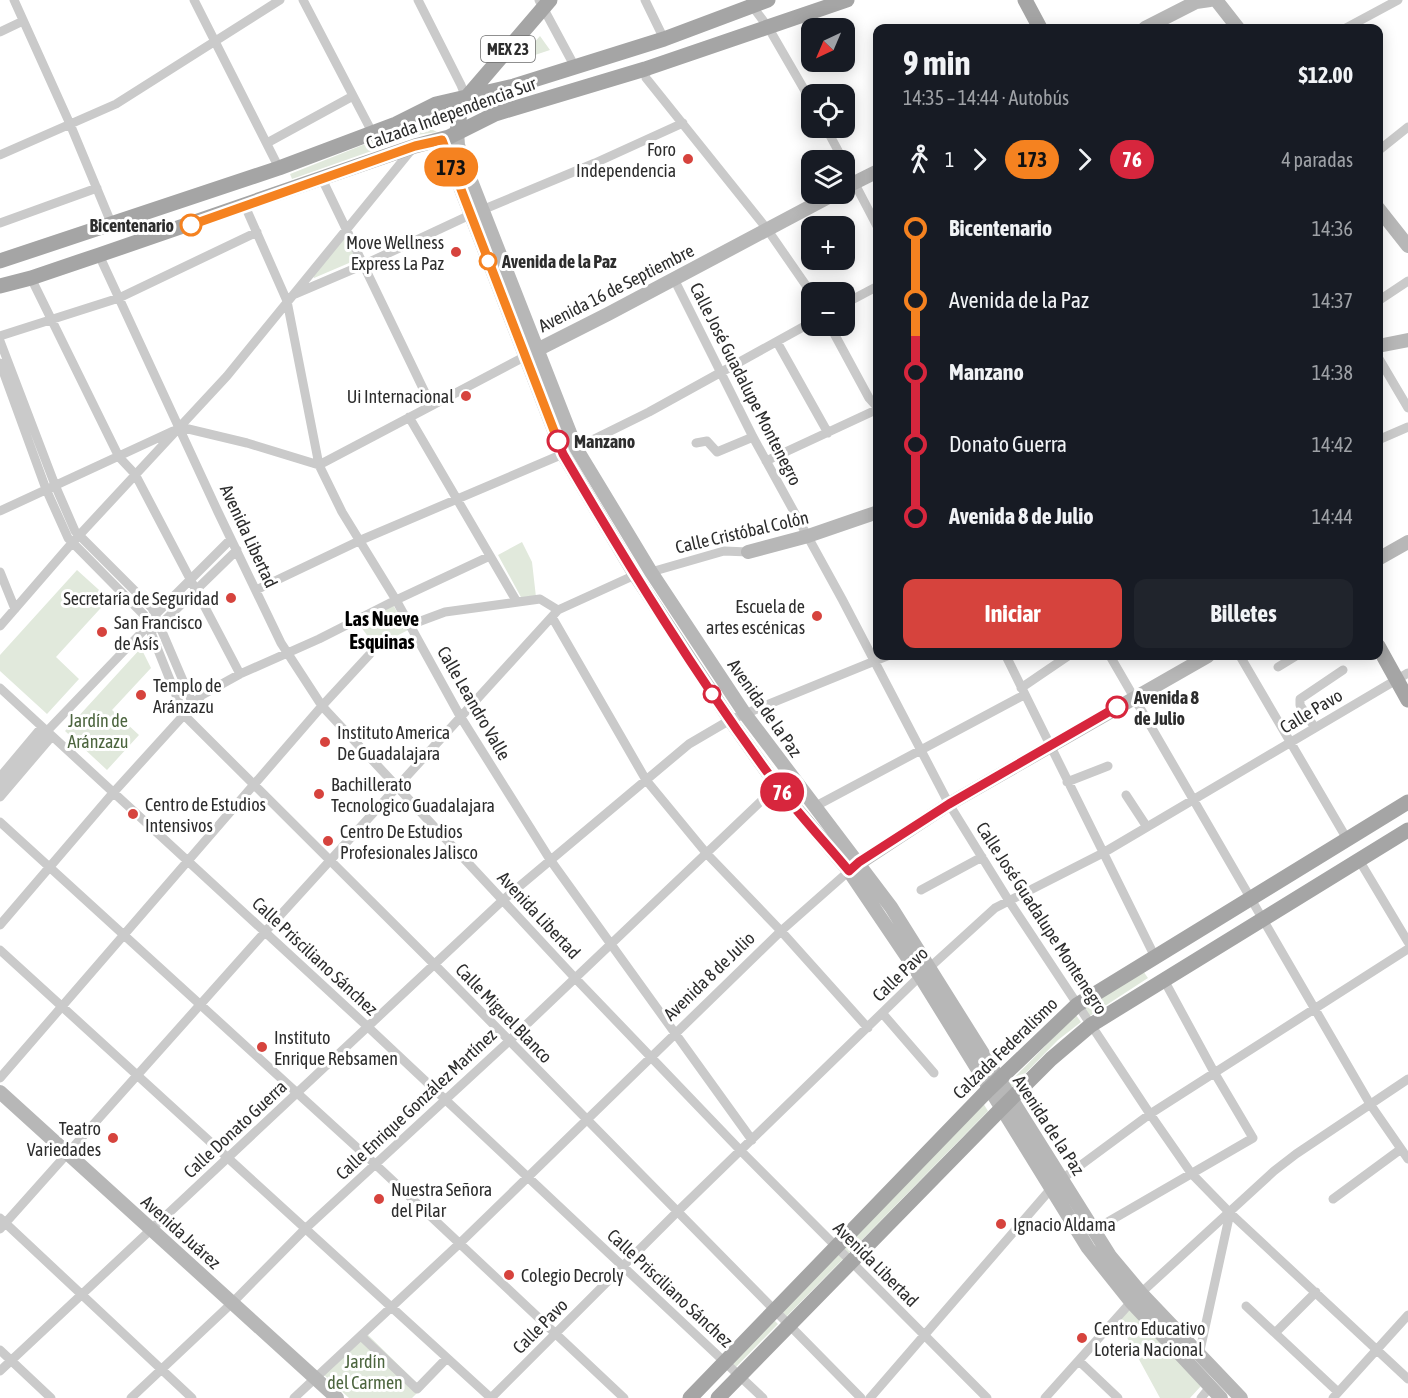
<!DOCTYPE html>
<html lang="es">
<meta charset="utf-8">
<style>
:root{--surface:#171b24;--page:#20242c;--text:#f1f3f6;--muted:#9ea1a6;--accent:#d6433d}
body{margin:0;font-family:"Asap Condensed",sans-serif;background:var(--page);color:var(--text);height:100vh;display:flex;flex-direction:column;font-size:22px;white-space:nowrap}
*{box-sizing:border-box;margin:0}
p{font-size:20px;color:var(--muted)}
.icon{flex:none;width:33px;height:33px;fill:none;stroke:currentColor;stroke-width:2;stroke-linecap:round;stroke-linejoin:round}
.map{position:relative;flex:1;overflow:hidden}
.panel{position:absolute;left:873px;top:24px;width:510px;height:636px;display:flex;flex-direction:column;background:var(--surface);border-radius:12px;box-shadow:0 3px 15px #0003}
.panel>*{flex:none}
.badge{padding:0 12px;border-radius:20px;font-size:21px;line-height:39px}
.needle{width:39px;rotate:224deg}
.tools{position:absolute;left:801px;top:18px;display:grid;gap:12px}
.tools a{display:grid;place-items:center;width:54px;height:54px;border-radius:12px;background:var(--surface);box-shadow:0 3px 15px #0003;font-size:30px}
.map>.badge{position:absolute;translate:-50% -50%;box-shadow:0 0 0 3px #fff}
.legs{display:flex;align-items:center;gap:9px;height:66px;padding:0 30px;font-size:20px}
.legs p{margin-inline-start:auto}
.headline{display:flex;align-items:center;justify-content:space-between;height:102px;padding:0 30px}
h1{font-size:33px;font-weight:700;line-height:45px}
.button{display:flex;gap:12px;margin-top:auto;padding:12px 30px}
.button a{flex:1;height:69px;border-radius:12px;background:var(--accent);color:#fff;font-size:24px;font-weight:700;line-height:69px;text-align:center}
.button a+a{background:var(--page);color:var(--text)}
ul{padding:0 30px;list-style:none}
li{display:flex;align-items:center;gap:21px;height:72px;font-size:22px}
li i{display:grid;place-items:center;width:9px;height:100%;margin:0 8px;background:currentColor}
li i::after{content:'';width:15px;height:15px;margin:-8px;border:4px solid;border-radius:50%;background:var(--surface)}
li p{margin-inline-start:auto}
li:first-child i{background:linear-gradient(#0000 50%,currentColor 0)}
li:last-child i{background:linear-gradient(currentColor 50%,#0000 0)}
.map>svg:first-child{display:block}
.green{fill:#e1e9dc}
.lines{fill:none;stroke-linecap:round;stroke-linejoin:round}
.street{stroke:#cacaca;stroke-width:9}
.secondary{stroke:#b7b7b7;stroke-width:14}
.primary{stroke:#a5a5a5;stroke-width:15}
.line-1-casing{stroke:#fff;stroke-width:14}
.line-2-casing{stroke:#fff;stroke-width:14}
.line-1{stroke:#f58220;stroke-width:9}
.line-2{stroke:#d7263d;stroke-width:9}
.poi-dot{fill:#d6433d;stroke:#fff;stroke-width:2}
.stop-1-dot{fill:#fff;stroke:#f58220;stroke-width:3}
.stop-2-dot{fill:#fff;stroke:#d7263d;stroke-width:3}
.labels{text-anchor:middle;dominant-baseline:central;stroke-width:6;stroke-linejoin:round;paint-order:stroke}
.shield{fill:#fff;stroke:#6c6c6c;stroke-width:1.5}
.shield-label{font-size:16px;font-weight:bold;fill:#2d2d2d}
.street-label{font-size:18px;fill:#2d2d2d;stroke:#fff}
.poi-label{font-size:18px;fill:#2d2d2d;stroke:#fff;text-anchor:start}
.stop-label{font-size:18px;font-weight:bold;fill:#2d2d2d;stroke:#fff;text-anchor:start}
.park-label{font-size:18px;fill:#4c653e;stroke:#fff}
.neighbourhood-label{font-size:20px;font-weight:bold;fill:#000;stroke:#fff}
</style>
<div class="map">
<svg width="1408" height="1398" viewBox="0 0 1408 1398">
<rect width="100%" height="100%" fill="#fff"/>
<path class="green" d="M540 36 550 50 526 58 523 55Z
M432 114 429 123 431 129 437 132 417 135 292 179 290 174 413 125Z
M345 236 356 260 314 278 312 275Z
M522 542 532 562 536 597 522 599 498 555Z
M77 570 109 599 56 657 79 679 47 714 0 671V655Z
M393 605 408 630 387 641 378 650 358 623Z
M141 648 151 668 112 710 139 735 107 770 65 731Z
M1143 971 1148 978 1088 1017 1083 1009Z
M1076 1015 1081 1022 1058 1040 1009 1090 1006 1086Z
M983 1103 988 1111 848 1254 841 1247Z
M836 1252 843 1259 784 1319 777 1312Z
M1128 1307 1201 1386 1190 1398H1160L1117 1319Z
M772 1318 778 1324 736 1367 729 1361Z
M366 1333 422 1388 412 1398H349L323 1374Z"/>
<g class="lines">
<path class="street" d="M14 0 70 124 112 225
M194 0 279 168
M303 0 372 132
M418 0 461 85 466 98
M539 0 575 67
M645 0 664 39
M750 3 768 27 812 103
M1346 28 1398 0
M0 32 23 21
M645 69 646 78 767 229 812 294
M826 128 843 160
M267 143 353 96
M1378 151 1408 127
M0 155 116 104 280 0
M844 163 878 228
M322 179 431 405
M245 206 287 301 319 465 342 512 396 600 460 716 551 861 752 1140
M0 223 97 188
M99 255 218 512 281 643 322 706 575 978 741 1151 987 1398
M31 278 119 457 135 474 240 674
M674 279 753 437 842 599 949 804 1009 901 1150 1114 1191 1173 1230 1213 1408 1379
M295 294 363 265 470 215 595 163 683 123
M1378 301 1408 281
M844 304 878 286
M830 326 869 398 878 408
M0 336 119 298 257 232
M0 341 55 485 75 531 152 608 193 704
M777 342 828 433
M1378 357 1408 408
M0 363 46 489 68 538 144 615 184 715 434 964 861 1398
M409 417 517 602
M180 427 247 443 319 465
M1378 440 1408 427
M696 443 707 441 717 452 753 437
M576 448 649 412 812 322
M766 461 878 409
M319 465 524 357
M0 511 173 431
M0 572 15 609
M651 572 724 551 748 552
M256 590 361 540 563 454
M552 617 646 780 707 854 781 931 868 1028
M152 618 231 539
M410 625 445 612 540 599 558 610 635 575
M0 626 72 543 227 376 413 148
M157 628 237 550
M1006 656 1155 957
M1110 656 1370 1104 1408 1159
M1240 656 1347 839
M1278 667 1296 656
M0 688 368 1027 763 1398
M1021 688 1068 656
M1315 728 1300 705V699L1343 670
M0 777 42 727
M1067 782 1108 766
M0 787 50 728 144 630
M1126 795 1147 827
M0 797 52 736
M814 807 1024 695
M0 822 375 1164 624 1398
M1359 860 1408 942
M921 890 982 857
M0 925 113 793 202 695 240 674 319 639 396 600 490 556
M0 950 491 1398
M883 1014 934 1073
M0 1078 322 706 370 654
M1333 1199 1401 1149
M0 1218 192 1398
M0 1229 265 932 558 610
M1094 1230 1253 1138 1214 1072 1164 980
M1246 1306 1338 1392
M1275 1333 1316 1292
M361 1336 417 1389 447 1358
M0 1350 51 1398
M1199 1355 1230 1213
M1079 1361 1118 1398
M0 1371 503 900 689 744 730 720 887 656
M131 1398 232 1303 305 1229 508 1042 777 786
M294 1398 459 1244 781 931 849 871
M491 1398 677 1212 917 979 995 908 1103 853 1408 673
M870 1398 1049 1191 1062 1179 1150 1114 1408 949
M1045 1398 1131 1302 1274 1171 1296 1154 1408 1079
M1201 1398 1210 1387
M1333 1398 1408 1315"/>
<path class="secondary" d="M1216 0 1238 28
M1145 28 1196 2 1210 0
M457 132 458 145 468 173 576 448 651 572 745 714 891 907 1110 1256 1141 1293 1241 1398
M442 140 563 454 635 575 730 720 777 786 849 871 920 976 1088 1248 1131 1302 1221 1398
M844 188 878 171
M1378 208 1408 246
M1378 346 1408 340
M531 353 608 314 834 194
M748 552 808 536 878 512
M1378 559 1408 542
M852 868 949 804 1208 656
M0 1092 337 1398"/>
<path class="primary" d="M1025 0 1040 28
M457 132 461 107 466 98 550 0
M0 261 279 168 396 124 436 104 514 86 664 39 768 0
M0 286 31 278 99 255 415 146 449 137 495 114 645 69 847 0
M1378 646 1408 700
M690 1398 987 1091 1077 1005 1408 802
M718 1398 999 1111 1051 1059 1091 1025 1408 830"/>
</g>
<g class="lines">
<defs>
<path id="line-1" d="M191 225 415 146 442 140 558 441"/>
<path id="line-2" d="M558 441 563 454C629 567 698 679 776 784 798 814 825 842 849 871L859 862 949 804 1117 707"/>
</defs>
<use href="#line-1" class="line-1-casing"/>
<use href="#line-2" class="line-2-casing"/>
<use href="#line-1" class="line-1"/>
<use href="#line-2" class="line-2"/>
</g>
<g class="poi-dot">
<circle cx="688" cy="159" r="6"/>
<circle cx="456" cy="252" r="6"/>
<circle cx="466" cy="396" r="6"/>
<circle cx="231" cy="598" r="6"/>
<circle cx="817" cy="616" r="6"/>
<circle cx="102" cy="632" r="6"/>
<circle cx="141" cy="695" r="6"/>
<circle cx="325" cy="742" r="6"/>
<circle cx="319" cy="794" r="6"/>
<circle cx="133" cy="814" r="6"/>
<circle cx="328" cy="841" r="6"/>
<circle cx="262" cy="1047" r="6"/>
<circle cx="113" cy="1138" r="6"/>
<circle cx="379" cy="1199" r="6"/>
<circle cx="1001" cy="1224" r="6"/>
<circle cx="509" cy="1275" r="6"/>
<circle cx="1082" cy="1338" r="6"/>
</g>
<g class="stop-1-dot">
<circle cx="191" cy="225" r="10"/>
<circle cx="488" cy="261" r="8"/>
</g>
<g class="stop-2-dot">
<circle cx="558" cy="441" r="10"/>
<circle cx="712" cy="694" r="8"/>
<circle cx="1117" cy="707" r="10"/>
</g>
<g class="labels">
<rect class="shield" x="481" y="36" width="54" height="26" rx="4.5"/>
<g class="shield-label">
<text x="508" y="49">MEX 23</text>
</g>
<g class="street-label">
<text transform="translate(451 113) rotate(-20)">Calzada Independencia Sur</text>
<text transform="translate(616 288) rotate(-27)">Avenida 16 de Septiembre</text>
<text transform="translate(746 384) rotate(63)">Calle José Guadalupe Montenegro</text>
<text transform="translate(742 532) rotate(-13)">Calle Cristóbal Colón</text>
<text transform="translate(249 536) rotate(65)">Avenida Libertad</text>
<text transform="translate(474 703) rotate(60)">Calle Leandro Valle</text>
<text transform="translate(765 708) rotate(55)">Avenida de la Paz</text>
<text transform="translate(1311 711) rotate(-31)">Calle Pavo</text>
<text transform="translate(539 915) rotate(47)">Avenida Libertad</text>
<text transform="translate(1042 918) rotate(57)">Calle José Guadalupe Montenegro</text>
<text transform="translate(315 956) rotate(43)">Calle Prisciliano Sánchez</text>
<text transform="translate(900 974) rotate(-44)">Calle Pavo</text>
<text transform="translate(709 976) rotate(-44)">Avenida 8 de Julio</text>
<text transform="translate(504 1013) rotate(46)">Calle Miguel Blanco</text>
<text transform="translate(1005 1048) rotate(-44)">Calzada Federalismo</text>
<text transform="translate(416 1104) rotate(-43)">Calle Enrique González Martínez</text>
<text transform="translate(1049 1125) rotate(57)">Avenida de la Paz</text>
<text transform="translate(235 1129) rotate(-43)">Calle Donato Guerra</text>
<text transform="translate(181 1232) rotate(42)">Avenida Juárez</text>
<text transform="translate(876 1264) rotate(45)">Avenida Libertad</text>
<text transform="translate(670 1288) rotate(43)">Calle Prisciliano Sánchez</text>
<text transform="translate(540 1326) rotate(-45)">Calle Pavo</text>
</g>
<g class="poi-label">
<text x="676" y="149" text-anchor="end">Foro<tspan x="676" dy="21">Independencia</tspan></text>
<text x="444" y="242" text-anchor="end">Move Wellness<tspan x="444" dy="21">Express La Paz</tspan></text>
<text x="454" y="396" text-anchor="end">Ui Internacional</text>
<text x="219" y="598" text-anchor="end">Secretaría de Seguridad</text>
<text x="805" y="606" text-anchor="end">Escuela de<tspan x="805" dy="21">artes escénicas</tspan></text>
<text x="114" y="622">San Francisco<tspan x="114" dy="21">de Asís</tspan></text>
<text x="153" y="685">Templo de<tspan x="153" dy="21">Aránzazu</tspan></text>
<text x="337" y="732">Instituto America<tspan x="337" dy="21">De Guadalajara</tspan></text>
<text x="331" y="784">Bachillerato<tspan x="331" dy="21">Tecnologico Guadalajara</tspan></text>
<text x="145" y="804">Centro de Estudios<tspan x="145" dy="21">Intensivos</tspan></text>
<text x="340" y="831">Centro De Estudios<tspan x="340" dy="21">Profesionales Jalisco</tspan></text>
<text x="274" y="1037">Instituto<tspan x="274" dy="21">Enrique Rebsamen</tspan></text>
<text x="101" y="1128" text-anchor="end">Teatro<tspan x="101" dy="21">Variedades</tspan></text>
<text x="391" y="1189">Nuestra Señora<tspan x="391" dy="21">del Pilar</tspan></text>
<text x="1013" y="1224">Ignacio Aldama</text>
<text x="521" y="1275">Colegio Decroly</text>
<text x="1094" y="1328">Centro Educativo<tspan x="1094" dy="21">Loteria Nacional</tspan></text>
</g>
<g class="stop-label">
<text x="174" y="225" text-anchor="end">Bicentenario</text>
<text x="502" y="261">Avenida de la Paz</text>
<text x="574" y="441">Manzano</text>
<text x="1134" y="697">Avenida 8<tspan x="1134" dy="21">de Julio</tspan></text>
</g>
<g class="park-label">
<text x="98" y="720">Jardín de<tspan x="98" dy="21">Aránzazu</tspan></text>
<text x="365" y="1361">Jardín<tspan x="365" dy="21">del Carmen</tspan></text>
</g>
<g class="neighbourhood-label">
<text x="382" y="618">Las Nueve<tspan x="382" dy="23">Esquinas</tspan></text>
</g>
</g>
</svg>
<div class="tools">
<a><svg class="needle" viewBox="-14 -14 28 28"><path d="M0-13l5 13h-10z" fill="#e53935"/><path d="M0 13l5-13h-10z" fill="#9ea1a6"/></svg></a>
<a><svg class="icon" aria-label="locate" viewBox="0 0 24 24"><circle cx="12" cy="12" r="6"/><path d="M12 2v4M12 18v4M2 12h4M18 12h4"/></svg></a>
<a><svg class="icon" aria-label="layers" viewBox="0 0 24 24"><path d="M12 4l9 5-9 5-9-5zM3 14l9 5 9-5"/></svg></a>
<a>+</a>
<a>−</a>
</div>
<b class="badge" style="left:451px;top:167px;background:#f58220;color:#111">173</b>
<b class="badge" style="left:782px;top:792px;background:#d7263d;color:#fff">76</b>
<section class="panel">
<div class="headline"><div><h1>9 min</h1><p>14:35 – 14:44 · Autobús</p></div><b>$12.00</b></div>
<div class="legs"><svg class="icon" aria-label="walk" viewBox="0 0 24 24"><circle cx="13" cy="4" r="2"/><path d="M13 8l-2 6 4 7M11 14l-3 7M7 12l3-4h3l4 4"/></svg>1<svg class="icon" aria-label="forward" viewBox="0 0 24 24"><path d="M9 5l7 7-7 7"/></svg><b class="badge" style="background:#f58220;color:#111">173</b><svg class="icon" aria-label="forward" viewBox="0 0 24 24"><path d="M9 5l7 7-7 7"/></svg><b class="badge" style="background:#d7263d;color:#fff">76</b><p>4 paradas</p></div>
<ul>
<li><i style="color:#f58220"></i><b>Bicentenario</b><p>14:36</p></li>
<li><i style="color:#f58220"></i><span>Avenida de la Paz</span><p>14:37</p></li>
<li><i style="color:#d7263d"></i><b>Manzano</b><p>14:38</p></li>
<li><i style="color:#d7263d"></i><span>Donato Guerra</span><p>14:42</p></li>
<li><i style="color:#d7263d"></i><b>Avenida 8 de Julio</b><p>14:44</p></li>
</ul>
<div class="button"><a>Iniciar</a><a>Billetes</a></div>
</section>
</div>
